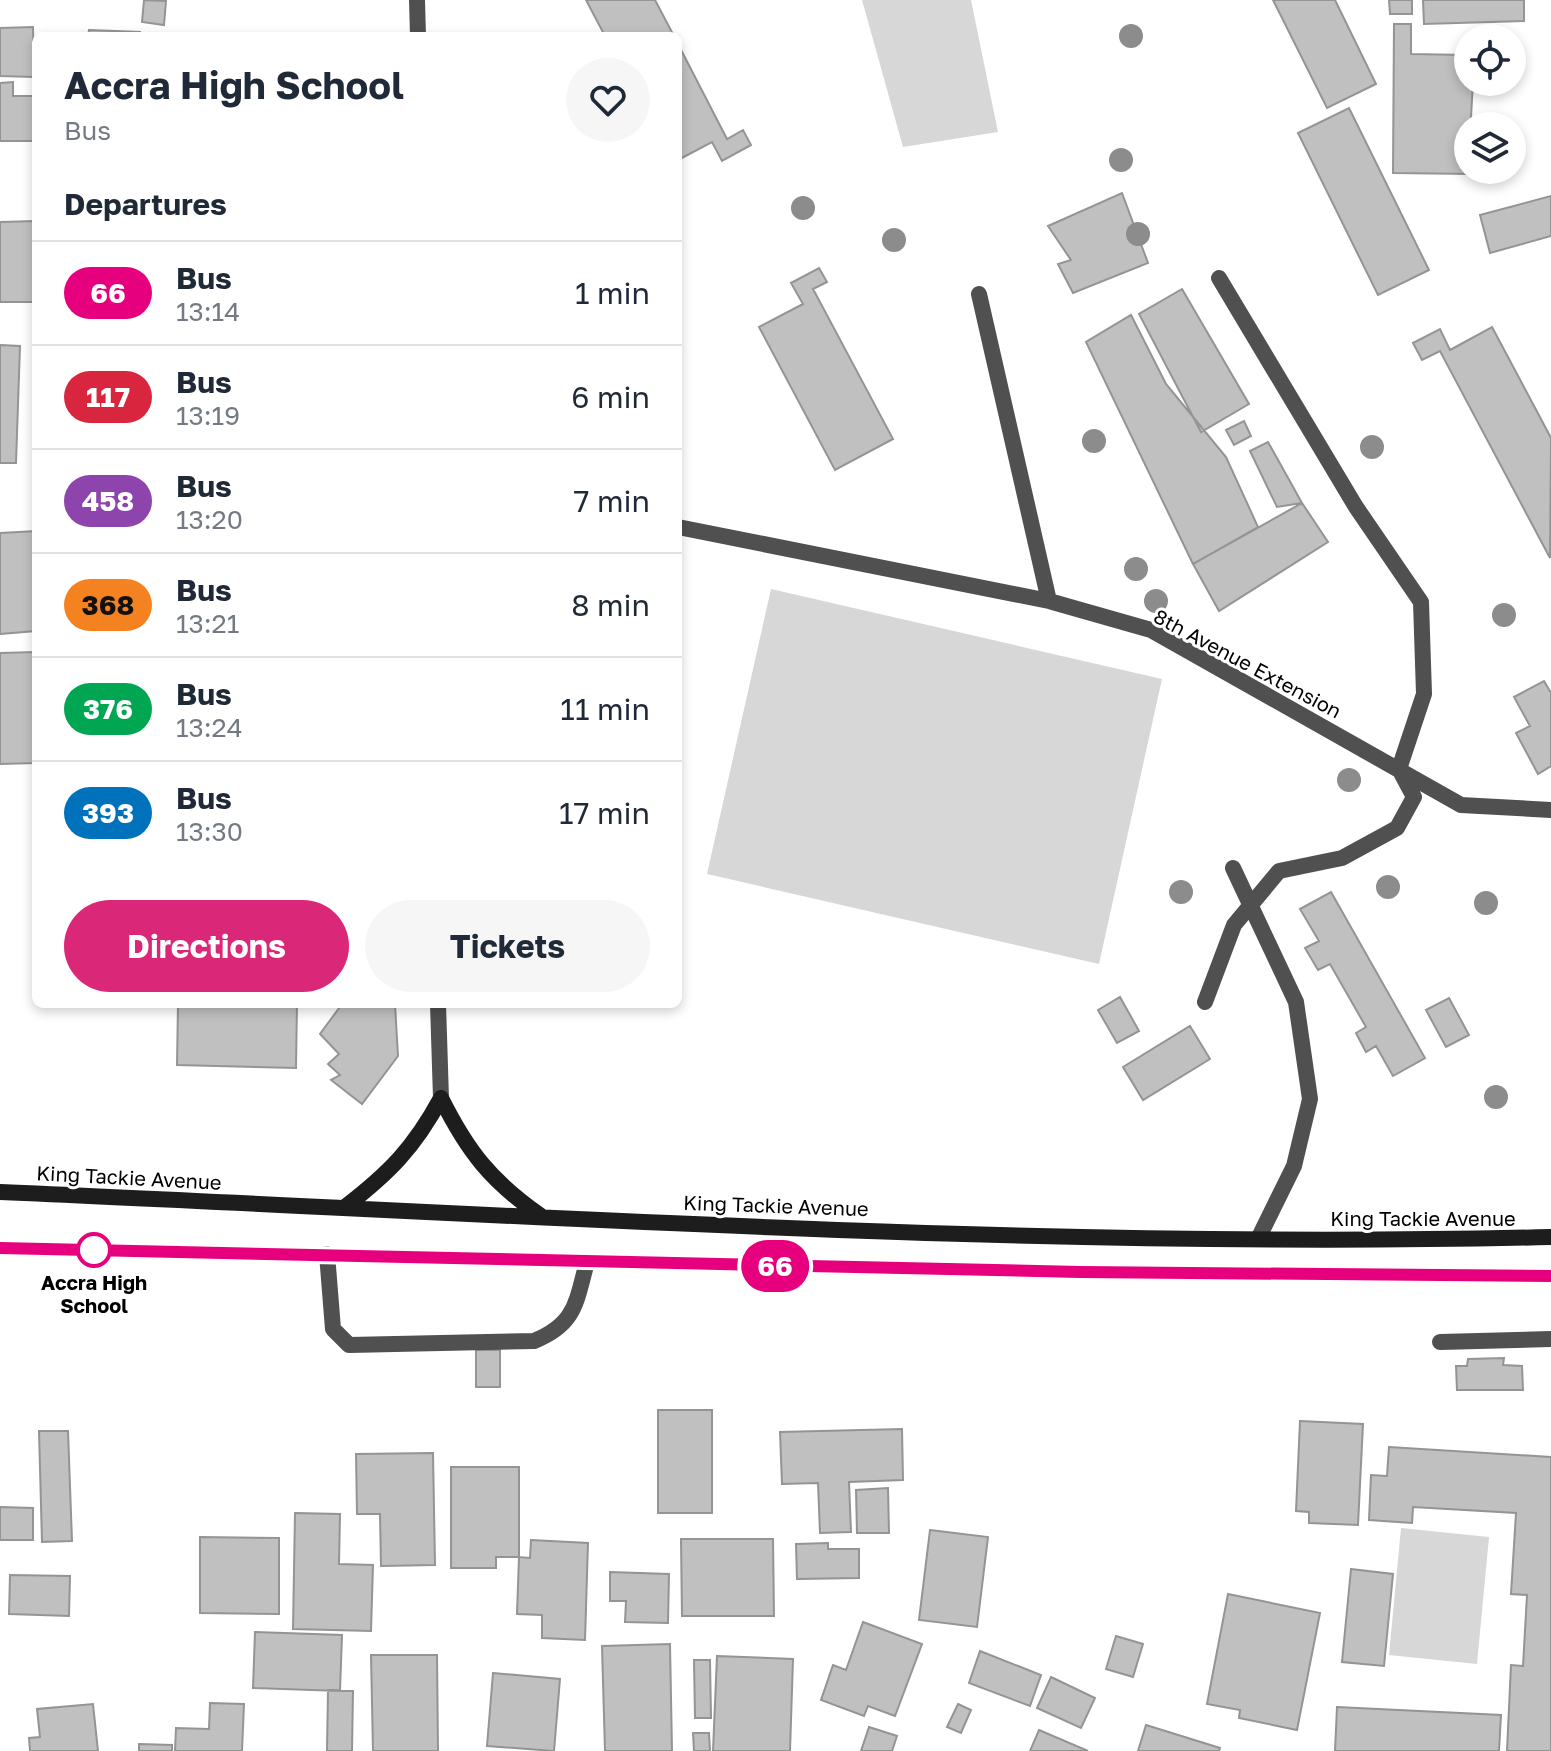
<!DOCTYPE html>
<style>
:root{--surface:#fff;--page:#f6f6f7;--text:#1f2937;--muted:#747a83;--line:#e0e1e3;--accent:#db2777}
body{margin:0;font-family:"Golos Text",sans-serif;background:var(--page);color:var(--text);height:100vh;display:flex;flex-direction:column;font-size:30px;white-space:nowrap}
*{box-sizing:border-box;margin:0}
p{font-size:26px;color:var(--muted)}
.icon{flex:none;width:44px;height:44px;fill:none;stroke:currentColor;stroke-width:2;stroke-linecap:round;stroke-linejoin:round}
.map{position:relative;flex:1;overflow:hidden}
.panel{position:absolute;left:32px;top:32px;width:650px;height:976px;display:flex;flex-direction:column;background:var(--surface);border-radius:12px;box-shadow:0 4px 12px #0003}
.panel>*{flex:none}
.badge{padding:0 16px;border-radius:26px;font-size:28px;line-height:52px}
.buttons{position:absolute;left:1454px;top:24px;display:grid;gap:16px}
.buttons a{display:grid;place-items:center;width:72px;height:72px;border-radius:50%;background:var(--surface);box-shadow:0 4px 12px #0003;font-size:40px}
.map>.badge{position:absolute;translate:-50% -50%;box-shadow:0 0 0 4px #fff}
h2{padding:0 32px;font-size:30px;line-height:72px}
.round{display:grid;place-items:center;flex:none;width:84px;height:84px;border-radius:42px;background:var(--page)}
.head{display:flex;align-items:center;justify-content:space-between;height:136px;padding:0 32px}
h1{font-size:38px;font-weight:700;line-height:60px}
.action{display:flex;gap:16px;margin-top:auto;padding:16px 32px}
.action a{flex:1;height:92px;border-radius:48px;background:var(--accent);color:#fff;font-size:32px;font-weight:700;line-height:92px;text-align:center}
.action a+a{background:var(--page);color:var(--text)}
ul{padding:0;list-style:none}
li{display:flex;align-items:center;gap:24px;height:104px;padding:0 32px;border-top:2px solid var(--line)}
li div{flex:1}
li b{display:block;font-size:30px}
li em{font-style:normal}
li .badge{min-width:88px;font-weight:700;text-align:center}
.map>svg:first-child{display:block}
.green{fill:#d7d7d7}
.building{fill:#c0c0c0;stroke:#949494;stroke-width:2}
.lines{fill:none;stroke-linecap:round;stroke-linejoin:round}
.lane{stroke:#505050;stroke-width:16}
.street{stroke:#505050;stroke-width:16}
.secondary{stroke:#1d1d1d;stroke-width:16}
.tree{fill:#8c8c8c}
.line-casing{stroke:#fff;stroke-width:18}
.line{stroke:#e6007e;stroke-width:12}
.stop-dot{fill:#fff;stroke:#e6007e;stroke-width:4}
.labels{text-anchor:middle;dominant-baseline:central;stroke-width:6;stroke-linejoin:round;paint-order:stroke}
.street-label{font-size:20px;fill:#000;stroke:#fff}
.stop-label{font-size:20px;font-weight:bold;fill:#000;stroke:#fff}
</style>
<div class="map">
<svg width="1551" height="1751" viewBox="0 0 1551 1751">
<rect width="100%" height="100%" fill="#fff"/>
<path class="green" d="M862 0H971L998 132 903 147Z
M771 589 1162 679 1099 964 707 874Z
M1401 1528 1489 1537 1477 1664 1389 1655Z"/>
<path class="building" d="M144 0 166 1 164 25 142 22Z
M586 0H655L674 36H605Z
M1273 0H1335L1376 84 1327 108Z
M1389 0H1412V14H1390Z
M1423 0H1524V21L1424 24Z
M1394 24H1411V54L1468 55V82H1473L1468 170H1473V174L1393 173Z
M33 27 34 77 0 76V28Z
M89 30 140 32V36H88Z
M678 44 727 139 743 130 751 145 722 161 712 142 678 160Z
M13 82V96H35L36 141H0V83Z
M1349 108 1429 270 1378 295 1298 133Z
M1122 193 1148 263 1073 293 1058 264 1071 260 1048 226Z
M1551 196V236L1490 253 1480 215Z
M36 221V302H0V222Z
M819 268 827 282 813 289 893 439 835 470 759 327 803 304 791 283Z
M1182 289 1249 404 1201 432 1139 314Z
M1131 315 1166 384 1226 457 1258 527 1193 564 1086 342Z
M1492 327 1551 438 1550 558 1440 351 1422 360 1413 343 1440 329 1450 350Z
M0 345 20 346 16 463H0Z
M1244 421 1251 436 1234 445 1226 430Z
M1268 442 1302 503 1277 507 1250 451Z
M1302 503 1328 542 1219 611 1193 564Z
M36 531V631L0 634V533Z
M36 652V763L0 764V653Z
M1544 681 1551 693V766L1538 774 1516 733 1530 726 1514 697Z
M1331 892 1425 1058 1393 1076 1376 1046 1366 1052 1356 1033 1366 1027 1330 964 1318 970 1305 948 1319 941 1300 909Z
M1120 997 1139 1031 1117 1043 1098 1010Z
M1449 998 1469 1035 1446 1047 1426 1010Z
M178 1004H297L296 1068 177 1065Z
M342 1004H395L398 1056 362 1104 331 1080 340 1075 328 1064 339 1054 320 1034Z
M1190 1026 1210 1059 1143 1100 1123 1067Z
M476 1350H500V1387H476Z
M1504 1358 1503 1365 1522 1366 1523 1390H1457L1456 1366H1467L1468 1359Z
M658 1410H712V1513H658Z
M1300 1421 1363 1424 1358 1525 1309 1523V1512L1296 1511Z
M902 1429 903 1480 849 1482 851 1532 820 1533 818 1483 782 1484 780 1432Z
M39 1431H68L72 1541 42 1542Z
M1389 1447 1551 1457V1751H1507L1511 1665 1523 1666 1527 1595 1511 1594 1516 1513 1413 1507 1412 1523 1369 1520 1371 1475 1387 1476Z
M433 1453 435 1565 381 1566 380 1514H357L356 1454Z
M451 1467H519V1557H496V1568H451Z
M888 1488 889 1533H857L856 1490Z
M0 1507 33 1508V1540H0Z
M295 1513 340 1514 339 1564 373 1565 371 1631 293 1629Z
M930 1530 988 1537 977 1627 919 1620Z
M200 1537 279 1538V1614L200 1613Z
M681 1539H773L774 1616H682Z
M531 1540 588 1543 585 1640 542 1638V1615L517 1614 519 1557 530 1558Z
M828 1543V1549H859V1578L797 1579 796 1544Z
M1351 1569 1393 1574 1384 1666 1342 1662Z
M610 1572 669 1574 668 1623 625 1622 626 1601H610Z
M10 1575 70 1576 69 1616 9 1614Z
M1228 1594 1320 1613 1297 1730 1239 1718 1240 1710 1207 1704Z
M863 1622 922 1644 895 1716 868 1706 864 1716 821 1700 833 1665 846 1670Z
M255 1632 342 1635 340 1691 253 1688Z
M1116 1636 1143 1644 1133 1677 1106 1669Z
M670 1644 672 1751H605L602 1646Z
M980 1651 1041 1675 1030 1706 969 1683Z
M371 1655H437L438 1751H373Z
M717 1656 793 1659 790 1751H713Z
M694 1660H710L711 1718H695Z
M493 1673 560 1679 554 1751 487 1746Z
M1051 1677 1095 1698 1081 1728 1037 1708Z
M328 1690 353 1691 352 1751H327Z
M210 1703 244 1704 242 1751H175L176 1728 209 1729Z
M93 1704 98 1751H30L29 1738 40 1737 37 1709Z
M958 1704 971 1710 961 1733 947 1727Z
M1337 1707 1501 1715 1499 1751H1335Z
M1146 1725 1220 1748 1219 1751H1138Z
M869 1727 897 1736 892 1751H861Z
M1039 1730 1088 1751H1030Z
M693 1733H709L710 1751H694Z
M139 1744 172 1745V1751H139Z"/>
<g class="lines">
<path class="lane" d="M979 294 1049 601
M678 527 1049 601 1151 630 1461 805 1551 810
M1233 868 1296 1002 1310 1099 1294 1166 1259 1237
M1205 1002 1234 925 1279 871 1342 858 1397 828 1414 797 1399 769 1424 694 1421 602 1356 507 1219 278
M327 1254 333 1329 349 1345 534 1341C576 1324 576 1302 587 1262
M1440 1342 1551 1339"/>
<path class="street" d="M417 0 418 36
M438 1004 441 1098"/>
<path class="secondary" d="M441 1098C468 1152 491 1181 541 1216
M0 1192C514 1214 1037 1250 1551 1237
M345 1207C389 1173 414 1148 441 1098
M0 1248 1080 1272 1551 1276"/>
</g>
<g class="tree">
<circle cx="1131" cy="36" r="12"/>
<circle cx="1121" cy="160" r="12"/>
<circle cx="803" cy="208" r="12"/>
<circle cx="1138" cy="234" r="12"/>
<circle cx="894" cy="240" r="12"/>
<circle cx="1094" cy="441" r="12"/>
<circle cx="1372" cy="447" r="12"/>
<circle cx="1136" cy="569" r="12"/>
<circle cx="1156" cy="601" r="12"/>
<circle cx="1504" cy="615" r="12"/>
<circle cx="1349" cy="780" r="12"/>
<circle cx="1388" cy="887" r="12"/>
<circle cx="1181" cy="892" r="12"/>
<circle cx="1486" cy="903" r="12"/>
<circle cx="1496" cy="1097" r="12"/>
</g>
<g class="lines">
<defs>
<path id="line" d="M0 1248 1080 1272 1551 1276"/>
</defs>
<use href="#line" class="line-casing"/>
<use href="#line" class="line"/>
</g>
<circle class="stop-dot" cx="94" cy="1250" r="16"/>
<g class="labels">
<g class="street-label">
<text transform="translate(1248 663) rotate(28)">8th Avenue Extension</text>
<text transform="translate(129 1177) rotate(3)">King Tackie Avenue</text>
<text transform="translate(776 1205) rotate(2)">King Tackie Avenue</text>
<text x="1423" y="1218">King Tackie Avenue</text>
</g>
<g class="stop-label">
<text x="94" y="1282">Accra High<tspan x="94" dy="23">School</tspan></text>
</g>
</g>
</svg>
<div class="buttons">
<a><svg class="icon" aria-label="locate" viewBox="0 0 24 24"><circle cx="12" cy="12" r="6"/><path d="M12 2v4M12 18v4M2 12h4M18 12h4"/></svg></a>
<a><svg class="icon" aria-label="layers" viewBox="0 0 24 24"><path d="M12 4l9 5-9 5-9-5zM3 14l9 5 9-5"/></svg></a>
</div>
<b class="badge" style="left:775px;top:1266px;background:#e6007e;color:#fff">66</b>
<section class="panel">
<div class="head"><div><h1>Accra High School</h1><p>Bus</p></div><a class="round"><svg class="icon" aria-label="heart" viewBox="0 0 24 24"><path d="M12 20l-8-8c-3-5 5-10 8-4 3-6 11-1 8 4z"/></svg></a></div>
<h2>Departures</h2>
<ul>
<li><span class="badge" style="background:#e6007e;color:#fff">66</span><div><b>Bus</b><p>13:14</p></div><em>1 min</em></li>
<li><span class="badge" style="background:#d7263d;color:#fff">117</span><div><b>Bus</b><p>13:19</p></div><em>6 min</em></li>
<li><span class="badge" style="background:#8e44ad;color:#fff">458</span><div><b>Bus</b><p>13:20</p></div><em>7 min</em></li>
<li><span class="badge" style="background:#f58220;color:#111">368</span><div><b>Bus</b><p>13:21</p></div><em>8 min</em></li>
<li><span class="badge" style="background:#00a651;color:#fff">376</span><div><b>Bus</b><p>13:24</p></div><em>11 min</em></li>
<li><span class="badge" style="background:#0072bc;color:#fff">393</span><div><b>Bus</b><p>13:30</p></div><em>17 min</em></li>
</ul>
<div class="action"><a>Directions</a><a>Tickets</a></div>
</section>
</div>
